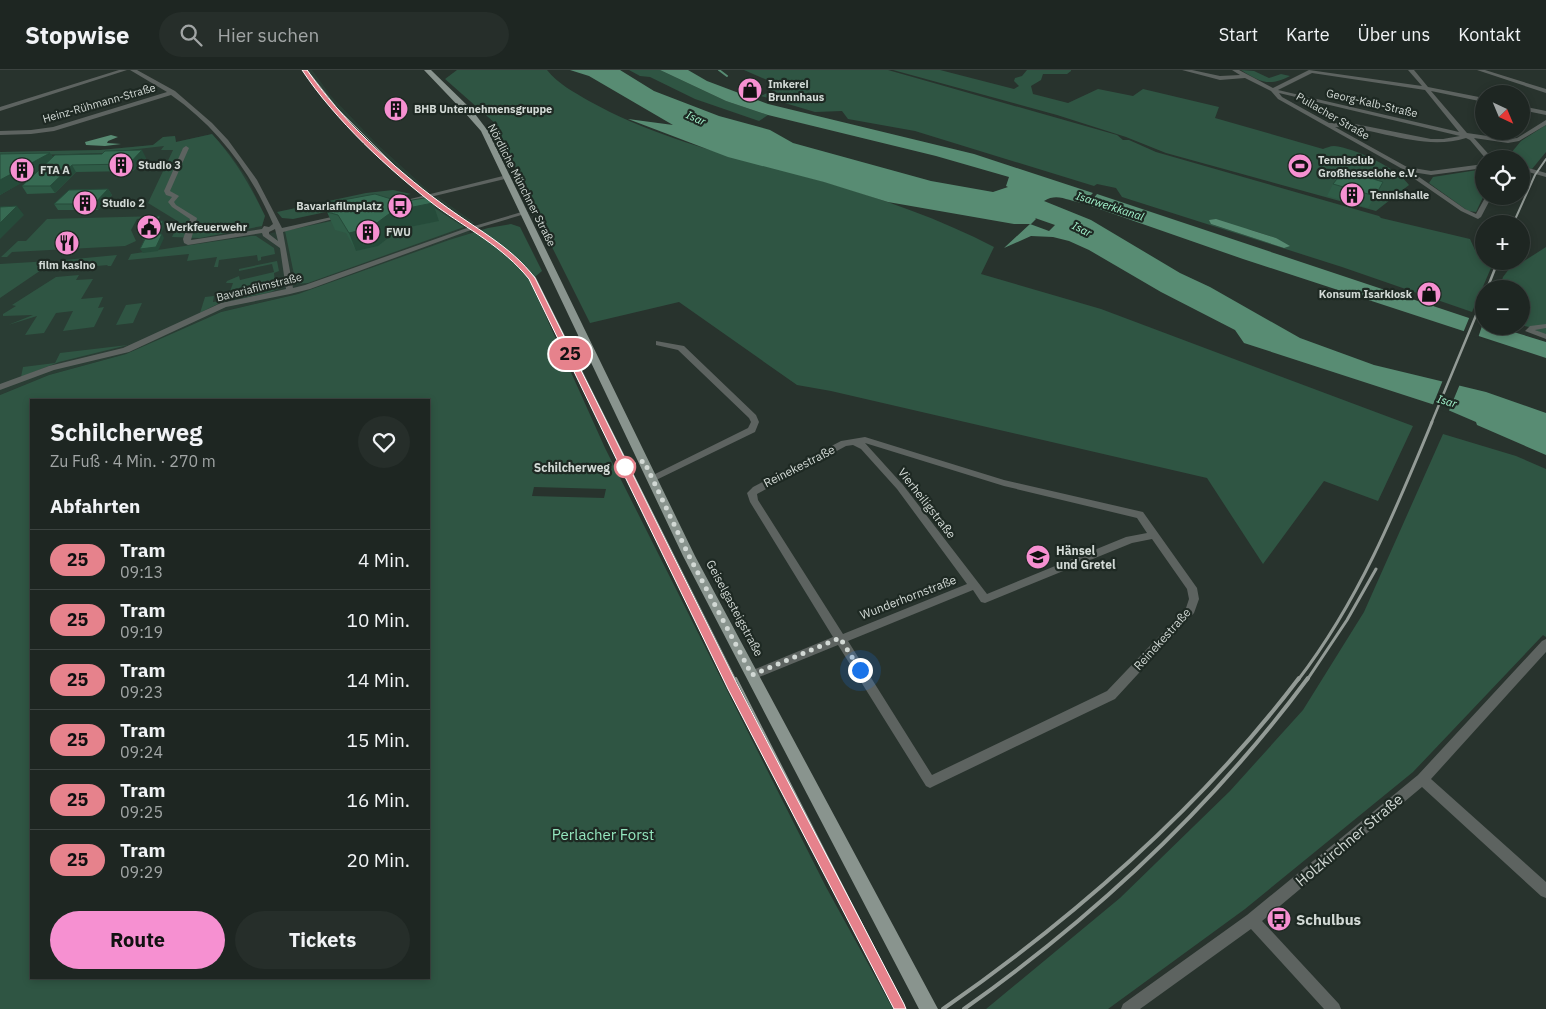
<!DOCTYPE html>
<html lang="de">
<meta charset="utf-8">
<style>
:root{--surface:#1e2622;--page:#262e2a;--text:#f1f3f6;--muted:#a1a5a5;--line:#3c4340;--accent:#f690d1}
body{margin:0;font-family:"IBM Plex Sans",sans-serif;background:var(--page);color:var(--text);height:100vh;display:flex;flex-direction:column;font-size:19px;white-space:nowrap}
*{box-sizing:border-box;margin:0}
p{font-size:16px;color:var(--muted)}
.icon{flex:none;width:28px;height:28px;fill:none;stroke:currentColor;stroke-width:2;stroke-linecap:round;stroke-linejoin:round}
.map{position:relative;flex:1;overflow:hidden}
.side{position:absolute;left:30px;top:329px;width:400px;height:580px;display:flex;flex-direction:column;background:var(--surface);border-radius:0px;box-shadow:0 2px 8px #0003,0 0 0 1px var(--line)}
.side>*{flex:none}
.badge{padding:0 10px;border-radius:16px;font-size:18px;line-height:32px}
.needle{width:32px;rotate:136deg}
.fabs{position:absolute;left:1475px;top:15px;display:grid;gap:10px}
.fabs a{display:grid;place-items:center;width:55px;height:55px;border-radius:50%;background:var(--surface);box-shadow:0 2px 8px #0003,0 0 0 1px var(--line);font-size:25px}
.you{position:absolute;width:25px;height:25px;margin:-12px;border:4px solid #fff;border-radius:50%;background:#1a73e8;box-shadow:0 0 0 8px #1a73e833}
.map>.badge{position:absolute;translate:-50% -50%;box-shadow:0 0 0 2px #fff}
h2{padding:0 20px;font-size:19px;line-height:45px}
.round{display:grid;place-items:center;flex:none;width:52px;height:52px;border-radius:26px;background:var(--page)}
.headline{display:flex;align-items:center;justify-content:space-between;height:85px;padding:0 20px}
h1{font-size:24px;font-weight:700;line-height:38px}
.button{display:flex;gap:10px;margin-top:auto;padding:10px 20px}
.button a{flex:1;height:58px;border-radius:30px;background:var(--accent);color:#111;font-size:20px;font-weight:700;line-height:58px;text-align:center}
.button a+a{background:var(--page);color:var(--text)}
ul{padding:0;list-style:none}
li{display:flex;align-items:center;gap:15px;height:60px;padding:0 20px;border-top:1px solid var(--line)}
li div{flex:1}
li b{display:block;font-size:19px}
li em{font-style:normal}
li .badge{min-width:55px;font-weight:700;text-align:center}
header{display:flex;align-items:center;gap:30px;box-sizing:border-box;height:70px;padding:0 25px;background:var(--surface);border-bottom:1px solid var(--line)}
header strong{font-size:24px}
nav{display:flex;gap:28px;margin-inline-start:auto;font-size:18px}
.search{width:350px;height:45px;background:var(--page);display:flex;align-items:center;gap:12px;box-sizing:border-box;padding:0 18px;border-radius:28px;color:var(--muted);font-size:19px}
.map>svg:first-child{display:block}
.built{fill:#2a3d34}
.green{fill:#2f5543;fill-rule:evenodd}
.water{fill:#588c73}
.pier{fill:#28332d}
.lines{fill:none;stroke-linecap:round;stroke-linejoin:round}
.stream{stroke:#588c73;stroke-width:2}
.minor{fill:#5d6360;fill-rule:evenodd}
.major{fill:#89948e;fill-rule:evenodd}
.tram-far1{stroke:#939b96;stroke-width:1}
.tram{stroke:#939b96;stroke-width:2}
.rail-far3{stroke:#939b96;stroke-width:2}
.rail-far2{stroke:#939b96;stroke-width:2.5}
.rail-far1{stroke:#939b96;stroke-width:3}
.rail{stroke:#939b96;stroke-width:4}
.wall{fill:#2f5c47}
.shaded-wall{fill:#264b3a}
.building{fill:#376b53;stroke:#264b3a}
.line{fill:#e6828c;stroke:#fff}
.walk{stroke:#d2d9d5;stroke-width:5;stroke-dasharray:0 9}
.stop-dot{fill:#fff;stroke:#e6828c;stroke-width:2.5}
.labels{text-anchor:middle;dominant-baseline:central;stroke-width:4.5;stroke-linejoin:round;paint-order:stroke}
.far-poi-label{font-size:11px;font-weight:bold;fill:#d2d9d5;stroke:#1e2923;text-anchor:start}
.far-street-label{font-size:11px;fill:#d2d9d5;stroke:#1e2923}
.far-water-label{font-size:11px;font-style:italic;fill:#a5f8d0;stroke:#1e2923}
.street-label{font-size:12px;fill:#d2d9d5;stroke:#1e2923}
.stop-label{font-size:12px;font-weight:bold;fill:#d2d9d5;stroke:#1e2923;text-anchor:end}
.poi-label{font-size:12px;font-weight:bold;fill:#d2d9d5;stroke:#1e2923;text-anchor:start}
.near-park-label{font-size:15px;fill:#94e6be;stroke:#1e2923}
.near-street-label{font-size:15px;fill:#d2d9d5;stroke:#1e2923}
.near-poi-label{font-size:15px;font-weight:bold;fill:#d2d9d5;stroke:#1e2923;text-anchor:start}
</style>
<header>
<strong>Stopwise</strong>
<div class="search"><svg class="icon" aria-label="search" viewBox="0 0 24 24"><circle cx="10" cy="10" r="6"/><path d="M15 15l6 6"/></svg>Hier suchen</div>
<nav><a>Start</a><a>Karte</a><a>Über uns</a><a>Kontakt</a></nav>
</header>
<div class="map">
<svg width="1546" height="939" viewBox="0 0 1546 939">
<rect width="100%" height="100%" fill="#28332d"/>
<path class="built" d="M302 0H312L331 26 378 75 430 122 421 123 392 101 322 29Z
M212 64 230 84 247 108 265 146 262 156 264 161 262 165 438 127 475 153 464 157 471 163 298 224 221 242 126 284 49 305 0 325V82L100 80 153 75 163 67 175 66 176 72Z"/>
<path class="green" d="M457 0H547C558 14 574 22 589 31 663 72 745 89 825 112 883 129 940 149 994 177L981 204 1101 239 1413 356 1378 431 1324 411 1263 494 1207 408 831 321 797 315 679 232 590 253 535 143 496 54 445 9Z
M629 0H660L726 31 768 45 759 51 695 29 650 7 640 6Z
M744 0H888L1117 65 1123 70H1129L1156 82 1379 146 1381 148 1470 169 1475 180 1484 183V191H1494L1472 242 1342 197 1122 127 1116 118 1097 114 1094 116 915 61 848 49 842 41 815 42 761 26 781 16ZM1211 154 1251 160 1276 168 1284 178Z
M893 0H940L1014 19 1019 16 1014 11 1015 8 1022 6 1027 0H1071V1L1067 4H1043L1041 10 1031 16 1033 24 1068 33 1098 19 1133 26 1143 19 1219 37 1215 48 1323 79C1326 78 1330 76 1334 76 1355 78 1397 98 1409 115L1376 141 1166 83 1126 67 1057 45Z
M1241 0 1254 1 1269 8 1281 4 1290 6C1269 17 1260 12 1241 0Z
M1546 55V82L1532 99 1521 96V89H1506L1521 71Z
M212 64C235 89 250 115 265 146L262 156 200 168 172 167 179 152 148 133 173 80H161L164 76 103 83 0 86V82L100 80 153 75 163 67 175 66 176 72Z
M1484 99V125L1476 142 1468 141 1429 113 1433 107Z
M393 120 411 124 293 149 282 148 277 142 366 123Z
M424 131 464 157 308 213 296 214 285 161Z
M159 146 137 149 131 160 136 171 125 176 12 182 7 187H1L18 171H26L47 149Z
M511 154 520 157 542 201 530 211 605 378 826 817 893 939H0V325L49 305 126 284 221 242 298 224 449 170 488 158ZM31 330H429V908H31ZM534 417 606 419 604 428 532 426Z
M251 166H256L274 178 275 184 261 187V190L258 191 257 185 219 190 218 197H214L217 187 187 191 189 184 128 190 131 184Z
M1546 177V265C1537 262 1531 255 1521 256V219H1499L1503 207 1515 191 1521 193Z
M117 185 111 196H107L108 195 51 200 64 190Z
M50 191 51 193 47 196 0 228V194Z
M277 191 279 201 274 203 275 213 280 212 281 216C272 226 243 226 229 230 219 233 209 238 200 243L205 227 214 226 213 232 227 230 233 213H226L227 211 239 206 240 210 274 202 272 194 239 201V199Z
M79 205 76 210 93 209 81 229 103 227 98 238 104 237 94 257 63 261 73 241 56 243 44 263 25 265 37 246 8 255 33 245 3 246V244L16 236 12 235 56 207Z
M142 233 133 253 116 255 126 235Z
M128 275 59 292 21 307 23 297 55 293 60 283Z
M1443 364 1516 386 1546 399V567L1543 565 1413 702 1245 839 1108 939H986L1120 828 1230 721 1303 640 1364 542Z"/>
<path class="water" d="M570 0H620L654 21 719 46 770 60 793 73 931 111 993 122 1008 117 1006 116 1009 107 936 86 768 45 726 31 660 0H688L707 11 768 34 974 84 1093 123 1083 133C1069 132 1058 122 1044 131L1091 150 1180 203 1210 217 1300 268 1374 295 1486 322 1546 343V385L1477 355 1476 352 1441 337 1244 273 1235 260 1161 222 1089 180 1069 171 1053 167 1031 166 1004 178 1030 154 1049 161 1055 155 1035 148 1036 149 1031 154H1014L888 132 824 112 728 87 628 49 673 55 589 6Z
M111 65 118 67 108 71 107 73 121 74 105 76 86 75 85 72Z
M1097 124 1484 253V256H1494L1546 272V288L1243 189 1088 135Z
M1216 149 1276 168 1290 176 1284 178 1211 154 1209 150Z"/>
<path class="pier" d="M1470 246 1484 250 1478 268 1463 263Z
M1443 310 1460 314 1448 343 1432 337Z"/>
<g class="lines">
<path class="stream" d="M719 0 727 6"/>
<path class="minor" d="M119 0H127L0 41V37Z
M130 0H137L175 21 212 53 228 70 257 110 282 158 345 144V146L283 162 293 218 305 215 464 159 525 141 528 143 468 161 310 219 290 224 226 237 129 282 54 300 0 320V314L49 296 123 278 221 233 286 219 280 178 263 166 262 163 188 175 184 173 183 169 190 149 172 137 168 132 172 127 166 125 164 121 183 78 186 76 189 78 170 121 179 126 174 132 176 135 197 148 191 170 262 159 264 156 269 157 273 154C251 102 217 57 171 25L54 61 31 64 0 65V61L31 60 53 57 167 22ZM275 159 278 171 269 164V162Z
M1182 0H1192L1220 6 1240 5 1232 0H1239L1273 18 1309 0 1422 16 1408 0H1414L1428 17 1484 28V32L1431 21 1467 63 1508 69 1517 68 1546 50V55L1519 71 1508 73 1474 68 1493 89H1486L1470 70 1466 68C1422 82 1378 57 1335 57L1407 97 1431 101 1484 94V98L1431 105 1412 102 1465 139 1476 144 1486 126H1492L1481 147 1478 149 1461 141 1406 103V101L1278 29 1271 21 1245 8 1220 10ZM1312 3 1425 20 1459 62 1278 20ZM1279 23 1460 66 1443 69H1431L1355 54 1329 53 1282 27Z
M1477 0H1485L1546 19V23Z
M1521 36 1546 41V45L1521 40Z
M1521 96 1546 103V107L1521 100Z
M507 105 509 106V108L389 137 386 135Z
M1546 254V258L1535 260 1546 264V269L1525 261 1530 256Z
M656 271 684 276 756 345 759 352 755 362 652 412 649 411 647 409 649 407 748 358 751 352 749 348 678 280 656 275Z
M865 367 1004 410 1143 442 1197 518 1199 529 1194 543 1115 629 934 716 930 718 926 716 838 575 752 610 748 608 746 605 748 602 833 567 750 432 747 423 753 417 841 371ZM865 373 1004 416 1137 448 1147 463 1126 467 987 524 903 415ZM853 375 861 379 897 419 967 514 843 564 758 430 757 424 846 376ZM1152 469 1187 519 1189 529 1186 538 1107 621 932 705 848 571 973 520 981 532 985 533 1132 473Z
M1546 569V582L1431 709 1546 812V828L1541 826 1422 717 1262 851 1339 934 1341 939H1324L1251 859 1140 939H1121L1123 934 1247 845 1418 705 1542 571Z"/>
<path class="major" d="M424 0H431L472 40 488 61 695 486 938 939H919L683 486 481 61 466 44Z"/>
<path class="tram-far1" d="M307 0 337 38 396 97 428 124 502 176 535 207 736 610"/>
<path class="tram" d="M736 608 905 939"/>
<path class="rail-far3" d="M1513 154 1535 105 1546 89"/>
<path class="rail-far2" d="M1487 219 1498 191
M1431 354 1484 226"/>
<path class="rail-far1" d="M1298 610C1358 532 1395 442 1432 352
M1307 610 1347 550 1376 499"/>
<path class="rail" d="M943 939C1075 847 1201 737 1299 608
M964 939C1094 847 1213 736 1308 608"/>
</g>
<path class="wall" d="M50 83 53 87 146 88 133 101 76 102 55 123 27 124 22 116 31 107 0 125V84Z
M1383 112 1368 138 1327 126 1333 114Z
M108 119 112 125 98 140H58L54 134Z
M401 132 433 133 439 151 400 159 378 176 356 181 346 163 335 160 327 142Z"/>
<path class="shaded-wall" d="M142 80 146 88 133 101 129 94Z
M50 83 57 93 0 125V110Z
M72 95 76 102 55 123 50 116Z
M108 119 112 125 98 140 94 134Z
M433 133 439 151 400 159 378 176 356 181 349 163 393 141Z
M17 136 24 145 0 169V153Z
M163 151 165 155 159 168 156 164Z
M162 164 164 168 158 181 143 183 140 179Z
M147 165 149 169 143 170 140 166Z"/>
<path class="building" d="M142 80 129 94 72 95 50 116H22L55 85 102 84 105 81Z
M50 83 0 110V84Z
M1344 100 1383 112 1375 126 1333 114Z
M108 119 94 134H54L69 120Z
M375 124 401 132 430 127 433 133 393 141 370 158 349 163 338 145 327 142 343 130Z
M17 136 0 153V137Z
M160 146 158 151H163L156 164H162L156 177 140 179 147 165 140 166 150 147Z"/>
<path class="line" d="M302 0H307C341 49 392 97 441 133 474 158 510 175 535 208L736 612 904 934 906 939H894L728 619 529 209C502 176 469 160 436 136 389 100 335 50 302 0Z"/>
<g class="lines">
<path class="walk" d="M625 397 644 391 689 486 752 605 840 568 860 600"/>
</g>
<defs>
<symbol id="shop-disc" viewBox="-11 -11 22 22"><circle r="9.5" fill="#f690d1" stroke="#1e2923"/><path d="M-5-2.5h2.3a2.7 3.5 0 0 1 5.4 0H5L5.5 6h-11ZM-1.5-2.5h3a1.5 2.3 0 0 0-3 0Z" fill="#111"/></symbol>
<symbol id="building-disc" viewBox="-11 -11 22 22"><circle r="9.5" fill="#f690d1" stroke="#1e2923"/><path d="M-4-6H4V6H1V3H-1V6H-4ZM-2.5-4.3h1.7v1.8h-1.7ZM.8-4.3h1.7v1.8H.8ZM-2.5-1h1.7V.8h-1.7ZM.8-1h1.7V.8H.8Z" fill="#111"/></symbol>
<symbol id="stadium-disc" viewBox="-11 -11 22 22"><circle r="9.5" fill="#f690d1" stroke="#1e2923"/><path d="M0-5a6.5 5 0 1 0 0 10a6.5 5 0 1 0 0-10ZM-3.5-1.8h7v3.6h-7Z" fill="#111"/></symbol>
<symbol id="bus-disc" viewBox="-11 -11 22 22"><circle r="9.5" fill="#f690d1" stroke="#1e2923"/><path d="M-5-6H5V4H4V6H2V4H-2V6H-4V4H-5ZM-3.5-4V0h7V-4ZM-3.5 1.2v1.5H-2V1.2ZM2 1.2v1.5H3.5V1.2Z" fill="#111"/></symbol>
<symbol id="civic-disc" viewBox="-11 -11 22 22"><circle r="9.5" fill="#f690d1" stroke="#1e2923"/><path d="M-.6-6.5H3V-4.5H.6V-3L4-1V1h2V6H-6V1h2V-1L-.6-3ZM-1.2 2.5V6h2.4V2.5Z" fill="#111"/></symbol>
<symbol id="restaurant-disc" viewBox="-11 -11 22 22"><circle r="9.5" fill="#f690d1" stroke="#1e2923"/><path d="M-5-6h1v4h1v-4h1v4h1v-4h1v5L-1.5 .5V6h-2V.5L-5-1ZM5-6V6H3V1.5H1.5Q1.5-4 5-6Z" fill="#111"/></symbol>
<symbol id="school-disc" viewBox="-11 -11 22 22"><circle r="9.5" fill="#f690d1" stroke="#1e2923"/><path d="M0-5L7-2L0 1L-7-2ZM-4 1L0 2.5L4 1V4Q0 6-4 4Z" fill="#111"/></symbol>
</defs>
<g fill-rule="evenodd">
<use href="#shop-disc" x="736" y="6" width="28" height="28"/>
<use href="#building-disc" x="382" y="25" width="28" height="28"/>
<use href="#building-disc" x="107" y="81" width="28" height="28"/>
<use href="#stadium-disc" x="1286" y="82" width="28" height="28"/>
<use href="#building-disc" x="8" y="86" width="28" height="28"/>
<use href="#building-disc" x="1338" y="111" width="28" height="28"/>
<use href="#building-disc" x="71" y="119" width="28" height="28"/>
<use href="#bus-disc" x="386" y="122" width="28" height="28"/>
<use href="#civic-disc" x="135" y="143" width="28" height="28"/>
<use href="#building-disc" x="354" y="148" width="28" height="28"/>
<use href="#restaurant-disc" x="53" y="159" width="28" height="28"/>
<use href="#shop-disc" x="1415" y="210" width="28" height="28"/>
<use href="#school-disc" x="1024" y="473" width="28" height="28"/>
<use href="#bus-disc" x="1265" y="835" width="28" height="28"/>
</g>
<circle class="stop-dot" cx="625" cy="397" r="10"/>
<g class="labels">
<g class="far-poi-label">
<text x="768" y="14">Imkerei<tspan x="768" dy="13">Brunnhaus</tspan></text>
<text x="414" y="39">BHB Unternehmensgruppe</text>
<text x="1318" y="90">Tennisclub<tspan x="1318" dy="13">Großhesselohe e.V.</tspan></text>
<text x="138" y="95">Studio 3</text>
<text x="40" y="100">FTA A</text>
<text x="1370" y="125">Tennishalle</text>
<text x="102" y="133">Studio 2</text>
<text x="382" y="136" text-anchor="end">Bavariafilmplatz</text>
<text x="166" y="157">Werkfeuerwehr</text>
<text x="386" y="162">FWU</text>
<text x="67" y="195" text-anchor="middle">film kasino</text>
<text x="1412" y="224" text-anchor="end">Konsum Isarkiosk</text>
</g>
<g class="far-street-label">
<text transform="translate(99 33) rotate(-16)">Heinz-Rühmann-Straße</text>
<text transform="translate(1372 33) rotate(13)">Georg-Kalb-Straße</text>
<text transform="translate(1333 46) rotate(30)">Pullacher Straße</text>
<text transform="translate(522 115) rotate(63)">Nördliche Münchner Straße</text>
<text transform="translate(259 217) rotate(-14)">Bavariafilmstraße</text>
</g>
<g class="far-water-label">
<text transform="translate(696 48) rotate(24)">Isar</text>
<text transform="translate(1110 136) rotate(18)">Isarwerkkanal</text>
<text transform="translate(1082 159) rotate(26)">Isar</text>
<text transform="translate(1447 331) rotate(17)">Isar</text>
</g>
<g class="street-label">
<text transform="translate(799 396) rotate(-27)">Reinekestraße</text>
<text transform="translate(927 433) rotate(52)">Vierheiligstraße</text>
<text transform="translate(908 527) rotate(-21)">Wunderhornstraße</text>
<text transform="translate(735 538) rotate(62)">Geiselgasteigstraße</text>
<text transform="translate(1162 569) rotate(-48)">Reinekestraße</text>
</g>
<g class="stop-label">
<text x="610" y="397">Schilcherweg</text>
</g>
<g class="poi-label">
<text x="1056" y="480">Hänsel<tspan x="1056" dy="14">und Gretel</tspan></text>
</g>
<g class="near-park-label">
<text x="603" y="764">Perlacher Forst</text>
</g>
<g class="near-street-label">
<text transform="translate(1349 770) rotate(-40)">Holzkirchner Straße</text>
</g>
<g class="near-poi-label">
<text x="1296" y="849">Schulbus</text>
</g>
</g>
</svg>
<div class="fabs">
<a><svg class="needle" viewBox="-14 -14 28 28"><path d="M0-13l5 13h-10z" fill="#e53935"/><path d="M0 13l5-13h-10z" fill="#a1a5a5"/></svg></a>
<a><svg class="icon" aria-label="locate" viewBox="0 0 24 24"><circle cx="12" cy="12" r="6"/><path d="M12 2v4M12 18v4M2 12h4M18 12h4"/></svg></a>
<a>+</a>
<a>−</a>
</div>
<div class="you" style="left:860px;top:600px"></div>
<b class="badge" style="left:570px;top:284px;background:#e6828c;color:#111">25</b>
<section class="side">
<div class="headline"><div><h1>Schilcherweg</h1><p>Zu Fuß · 4 Min. · 270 m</p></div><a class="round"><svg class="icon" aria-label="heart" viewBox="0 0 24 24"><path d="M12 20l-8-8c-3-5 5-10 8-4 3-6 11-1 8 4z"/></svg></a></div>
<h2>Abfahrten</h2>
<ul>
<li><span class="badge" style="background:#e6828c;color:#111">25</span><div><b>Tram</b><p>09:13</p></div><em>4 Min.</em></li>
<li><span class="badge" style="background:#e6828c;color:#111">25</span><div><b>Tram</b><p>09:19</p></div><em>10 Min.</em></li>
<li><span class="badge" style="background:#e6828c;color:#111">25</span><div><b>Tram</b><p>09:23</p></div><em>14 Min.</em></li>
<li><span class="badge" style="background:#e6828c;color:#111">25</span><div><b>Tram</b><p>09:24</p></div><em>15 Min.</em></li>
<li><span class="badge" style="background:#e6828c;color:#111">25</span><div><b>Tram</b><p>09:25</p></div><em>16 Min.</em></li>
<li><span class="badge" style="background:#e6828c;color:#111">25</span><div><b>Tram</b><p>09:29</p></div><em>20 Min.</em></li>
</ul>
<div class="button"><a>Route</a><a>Tickets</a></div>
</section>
</div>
